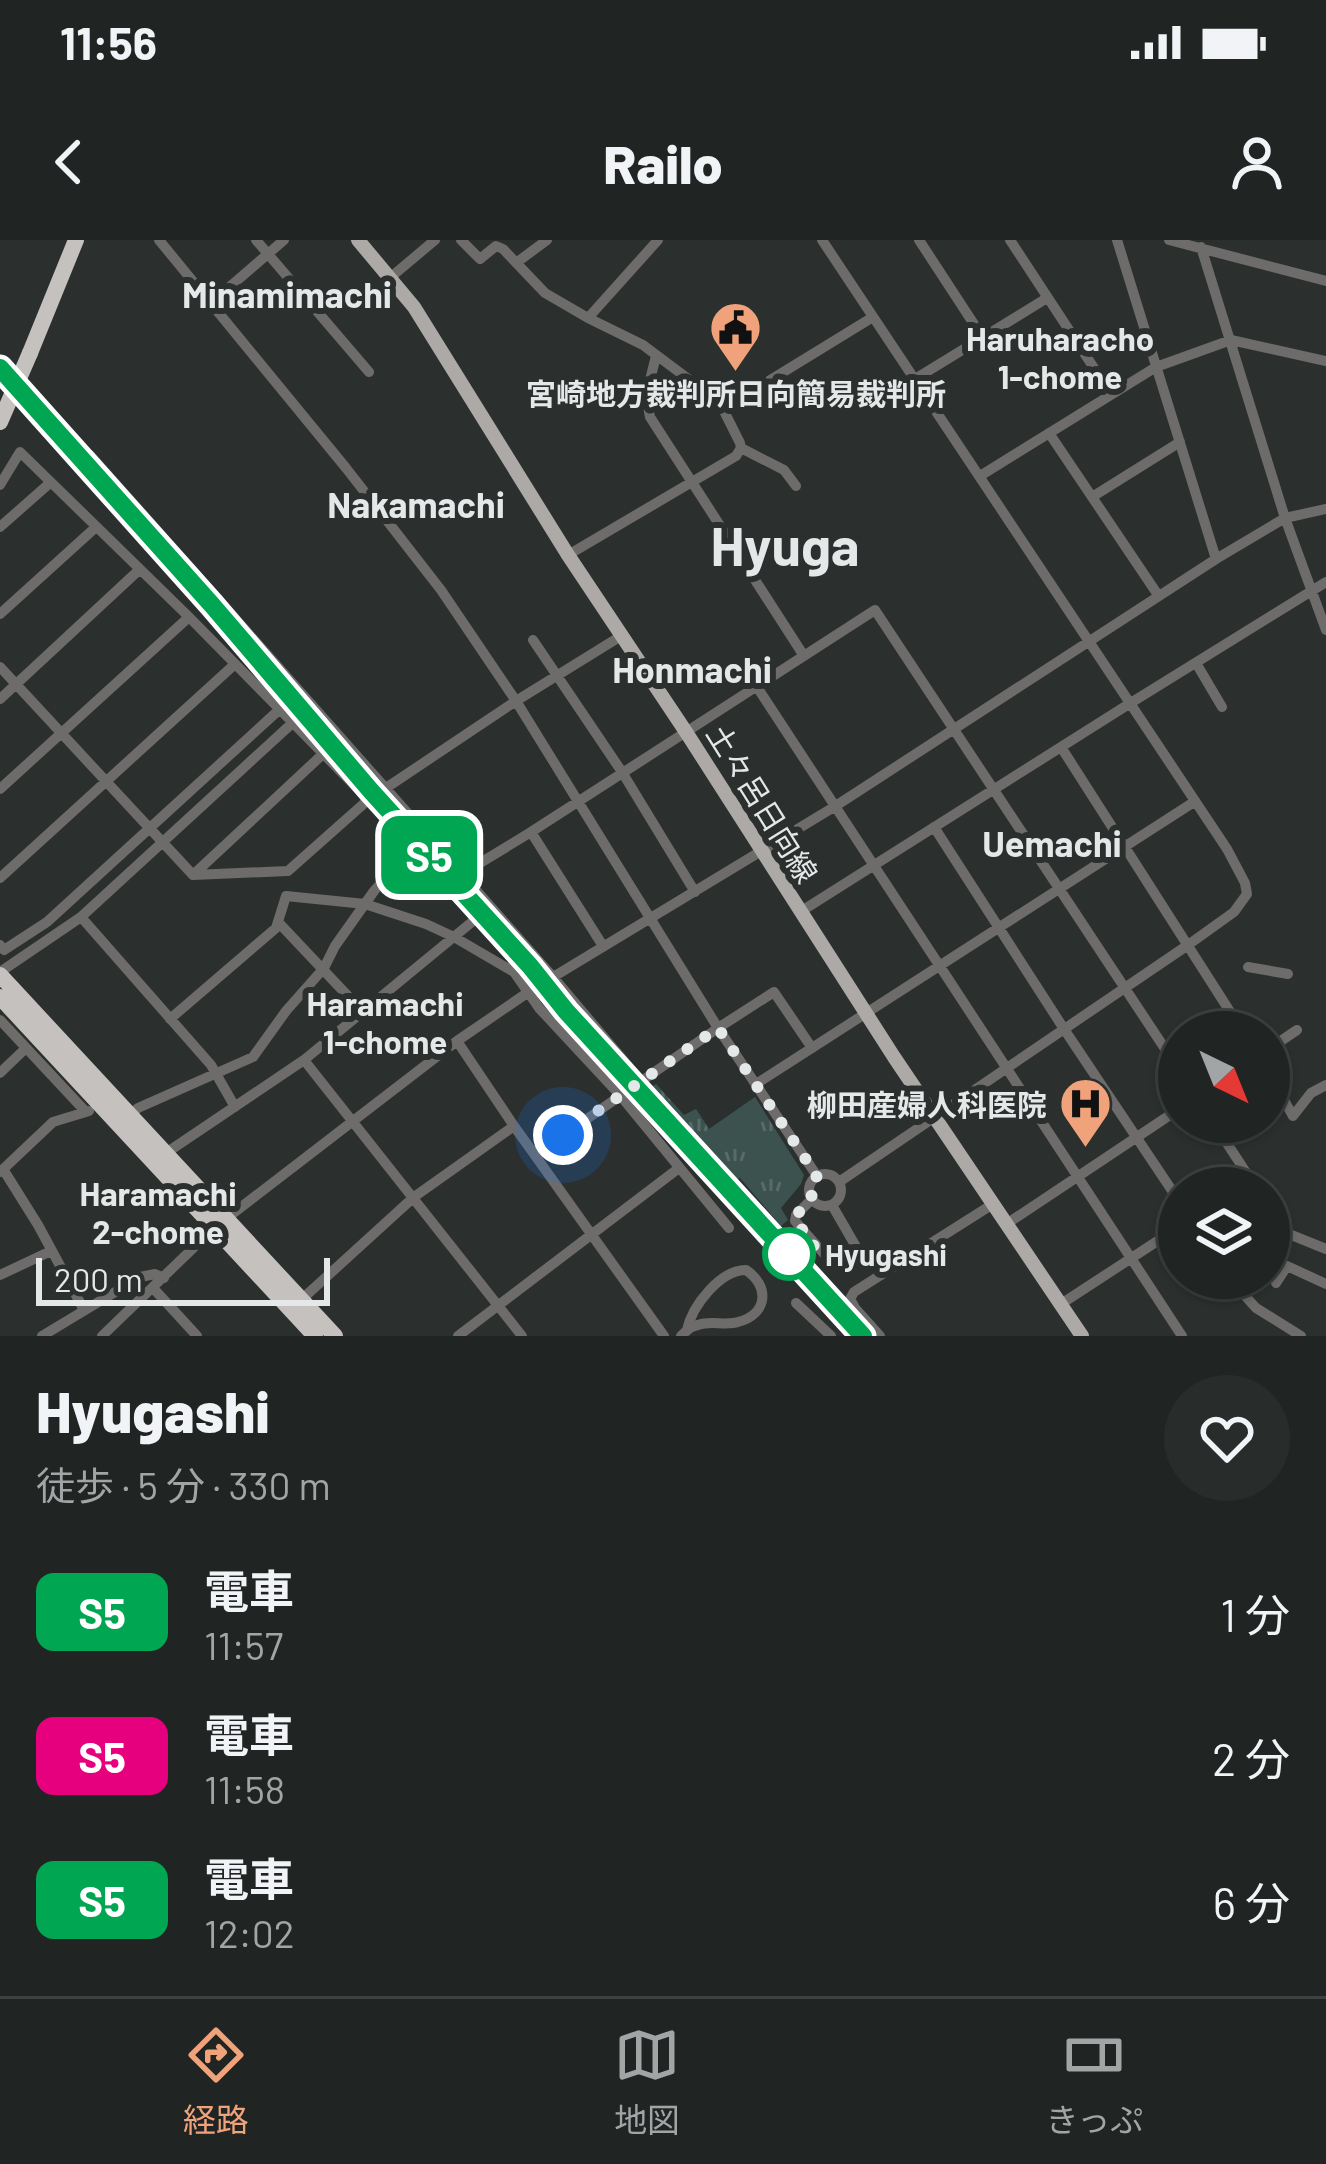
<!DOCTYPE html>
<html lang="ja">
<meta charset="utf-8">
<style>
:root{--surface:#202423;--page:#282c2b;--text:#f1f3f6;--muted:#a2a4a6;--line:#3d4141;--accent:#f0a27a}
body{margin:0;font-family:Barlow,"Noto Sans JP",sans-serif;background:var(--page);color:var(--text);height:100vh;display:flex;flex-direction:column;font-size:45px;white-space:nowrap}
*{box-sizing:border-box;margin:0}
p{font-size:39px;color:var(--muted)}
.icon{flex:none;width:66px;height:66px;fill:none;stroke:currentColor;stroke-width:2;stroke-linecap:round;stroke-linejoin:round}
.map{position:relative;height:1096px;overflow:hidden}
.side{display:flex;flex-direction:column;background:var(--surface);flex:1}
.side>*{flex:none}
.badge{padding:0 24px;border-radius:18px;font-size:42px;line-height:78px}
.needle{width:78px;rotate:137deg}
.buttons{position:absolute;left:1158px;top:771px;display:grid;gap:24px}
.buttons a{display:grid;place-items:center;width:132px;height:132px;border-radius:50%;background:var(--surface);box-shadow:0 3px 9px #0004,0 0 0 3px var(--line);font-size:60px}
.scale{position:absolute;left:36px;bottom:30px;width:294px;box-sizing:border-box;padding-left:12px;border:6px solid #e5e8e8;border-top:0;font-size:33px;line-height:42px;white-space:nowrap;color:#e5e8e8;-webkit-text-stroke:9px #2b302f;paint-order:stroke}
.you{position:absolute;width:60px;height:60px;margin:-30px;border:9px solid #fff;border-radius:50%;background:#1a73e8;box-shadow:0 0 0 18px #1a73e833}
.map>.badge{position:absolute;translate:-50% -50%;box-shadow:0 0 0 6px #fff}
.round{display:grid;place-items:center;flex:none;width:126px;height:126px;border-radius:63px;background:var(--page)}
.overview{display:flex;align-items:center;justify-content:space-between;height:204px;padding:0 36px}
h1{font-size:57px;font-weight:800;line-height:90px}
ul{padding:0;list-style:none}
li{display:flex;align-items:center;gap:36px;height:144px;padding:0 36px}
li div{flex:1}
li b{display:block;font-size:45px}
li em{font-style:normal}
li .badge{min-width:132px;font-weight:700;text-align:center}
.status{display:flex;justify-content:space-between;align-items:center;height:84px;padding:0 60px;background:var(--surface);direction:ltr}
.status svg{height:33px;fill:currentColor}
header{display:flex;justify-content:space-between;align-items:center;height:156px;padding:0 36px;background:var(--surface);font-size:54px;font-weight:800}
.tab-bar{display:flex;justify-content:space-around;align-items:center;height:168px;border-top:3px solid var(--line);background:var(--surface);font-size:33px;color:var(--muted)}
.tab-bar a{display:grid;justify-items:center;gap:6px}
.tab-bar .active{color:var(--accent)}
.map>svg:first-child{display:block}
.grass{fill:url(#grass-tufts)}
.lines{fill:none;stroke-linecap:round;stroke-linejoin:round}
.minor{stroke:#6e6c6b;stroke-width:10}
.major{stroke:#ada9a7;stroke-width:14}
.highway{stroke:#c5c1be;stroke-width:16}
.rail{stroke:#b5b9b9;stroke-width:3;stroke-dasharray:15 15;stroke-linecap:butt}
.highway-bridge{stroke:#c5c1be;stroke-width:16}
.line-casing{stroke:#fff;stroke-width:27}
.line{stroke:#00a651;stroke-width:18}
.walk{stroke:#e5e8e8;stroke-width:12;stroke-dasharray:0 21.6}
.stop-dot{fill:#fff;stroke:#00a651;stroke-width:6}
.labels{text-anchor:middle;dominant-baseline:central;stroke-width:12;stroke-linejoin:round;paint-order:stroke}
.poi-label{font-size:30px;font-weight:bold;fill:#e5e8e8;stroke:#2b302f}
.street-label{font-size:30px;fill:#e5e8e8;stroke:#2b302f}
.stop-label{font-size:30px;font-weight:bold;fill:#e5e8e8;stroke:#2b302f;text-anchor:start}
.neighbourhood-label{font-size:33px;font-weight:bold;fill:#e5e8e8;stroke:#2b302f}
.quarter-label{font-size:36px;font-weight:bold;fill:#e5e8e8;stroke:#2b302f}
.town-label{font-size:54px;font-weight:bold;fill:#e5e8e8;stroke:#2b302f}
</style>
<div class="status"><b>11:56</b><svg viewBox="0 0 49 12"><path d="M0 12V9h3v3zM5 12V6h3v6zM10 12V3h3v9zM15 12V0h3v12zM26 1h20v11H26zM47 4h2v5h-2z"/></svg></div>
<header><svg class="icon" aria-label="back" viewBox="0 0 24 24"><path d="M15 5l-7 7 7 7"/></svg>Railo<svg class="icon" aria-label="person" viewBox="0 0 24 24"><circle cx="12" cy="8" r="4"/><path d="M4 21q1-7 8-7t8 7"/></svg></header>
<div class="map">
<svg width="1326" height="1096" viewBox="0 0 1326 1096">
<defs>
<pattern id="grass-tufts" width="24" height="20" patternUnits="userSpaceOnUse" patternTransform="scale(3)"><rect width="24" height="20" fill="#3b524f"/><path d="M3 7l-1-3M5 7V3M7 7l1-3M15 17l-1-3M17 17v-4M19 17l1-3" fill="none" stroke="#576b68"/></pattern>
</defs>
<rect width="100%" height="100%" fill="#2b302f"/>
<path class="grass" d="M656 844 684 875 696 869 709 889 755 857 804 935 801 944 781 968 788 980 781 986 740 938 733 943 689 897 691 894 652 847Z"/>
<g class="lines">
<path class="minor" d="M159 0 346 228 441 350 516 461 718 788 817 936
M256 0 369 132
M461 0 480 19 496 6 503 9 545 53 588 78 643 105 699 147 709 159 730 162 741 158 873 77
M822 0 1227 609 1245 643 1247 654 1234 672 1188 705 839 942
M919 0 983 98
M1010 0 1111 154
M1117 0 1216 319
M1169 0 1326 41
M1201 7 1285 278 1326 390
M516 23 547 0
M391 37 435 0
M211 63 284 0
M588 78 658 0
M656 116 646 156 650 177 804 416
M915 139 1047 58
M1049 193 1158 355
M741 208 784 230 796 246
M90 215 553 737 684 892
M980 236 1156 127 1231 100 1326 121
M0 245 20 212 189 377 414 606 374 651 335 706 324 728 286 771 253 817 138 868 131 874
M1092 257 1180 202
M0 287 51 242
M568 315 736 216 741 208 740 203 720 163
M0 374 96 287
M533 400 622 532 695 652
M1196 423 1222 467
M0 427 193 635 288 631 368 560 516 461 621 396
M757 447 1182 1096
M0 459 139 330
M1061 507 1243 792
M0 549 189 377
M934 587 1064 789 1179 961
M414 606 513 715 514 732
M462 634 531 592
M193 635 323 514
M0 638 235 424
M800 672 1129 464 1326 342
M81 677 211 825 235 867
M279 683 362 771
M0 705 4 710 47 682 280 469
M603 706 531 592 875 370 1179 830
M1248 727 1288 734
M0 732 81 677 312 465
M170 779 276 688 286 656 365 664 426 684 454 697 514 732 539 768 620 855 729 988
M0 780 86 872
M457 801 514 886 664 1096
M1269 809 1297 790
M304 820 522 1096
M0 833 26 808
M1269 834 1293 876 1311 853 1326 845
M756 844 1194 562
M1213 882 1251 940 1240 948
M166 913 304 820 478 677
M535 915 718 788 774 752 812 808
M3 929 38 985 84 1070
M0 932 53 882 89 871
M809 950a16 16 0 1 1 32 0a16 16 0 1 1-32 0Z
M812 959 796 975 795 981 833 1024 844 1026 859 1012 832 965
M1008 983 1179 869
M1269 986 1326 1009
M0 1035 51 1011
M1229 1038 1256 1068 1301 1096
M1276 1043 1287 1026 1326 1044
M153 1048 197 1096
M301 1060 414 957 514 886
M796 1063 831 1096
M1061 1064 1179 987
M42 1096 140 1037 155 1034 164 1038
M102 1096 214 988 457 801 530 751 834 567 1216 319 1285 278 1326 269
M458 1096 679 928
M681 1096C688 1090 689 1087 698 1085 711 1080 725 1086 738 1082 768 1074 770 1046 746 1030 720 1030 692 1066 687 1090
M880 1096 855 1068 850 1059 854 1052 993 964"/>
<path class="major" d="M358 0 414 67 568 315 686 492 894 817 1082 1096"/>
<path class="highway" d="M30 113 76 0
M0 735 335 1096
M0 757 315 1096"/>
<path class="rail" d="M0 128 212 365 371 551 530 726 566 771 863 1096"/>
<path class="highway-bridge" d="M0 182 30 113"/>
</g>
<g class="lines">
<defs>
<path id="line" d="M0 128 212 365 371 551 530 726 566 771 863 1096"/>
</defs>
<use href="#line" class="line-casing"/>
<use href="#line" class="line"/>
<path class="walk" d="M563 895 718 788 817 936 810 944 812 959 796 975 795 981 815 1005 789 1014"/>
</g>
<defs>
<symbol id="civic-pin" viewBox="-11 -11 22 30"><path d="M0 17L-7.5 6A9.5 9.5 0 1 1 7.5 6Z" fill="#f0a27a" stroke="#2b302f"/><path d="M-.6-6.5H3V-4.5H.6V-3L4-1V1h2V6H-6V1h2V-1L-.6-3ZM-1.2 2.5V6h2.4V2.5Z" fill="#111"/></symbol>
<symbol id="hospital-pin" viewBox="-11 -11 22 30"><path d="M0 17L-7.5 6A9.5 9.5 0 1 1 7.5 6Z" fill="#f0a27a" stroke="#2b302f"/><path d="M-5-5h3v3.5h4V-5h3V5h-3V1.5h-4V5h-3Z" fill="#111"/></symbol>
</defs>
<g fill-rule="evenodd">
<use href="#civic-pin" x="706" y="58" width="59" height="81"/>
<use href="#hospital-pin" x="1056" y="834" width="59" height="81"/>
</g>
<circle class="stop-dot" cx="789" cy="1014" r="24"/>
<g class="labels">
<g class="poi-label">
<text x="736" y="153">宮崎地方裁判所日向簡易裁判所</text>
<text x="1047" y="864" text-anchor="end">柳田産婦人科医院</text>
</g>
<g class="street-label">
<text transform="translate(763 563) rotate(58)">土々呂日向線</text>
</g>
<g class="stop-label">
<text x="825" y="1014">Hyugashi</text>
</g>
<g class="neighbourhood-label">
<text x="1060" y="98">Haruharacho<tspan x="1060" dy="38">1-chome</tspan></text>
<text x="385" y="763">Haramachi<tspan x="385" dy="38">1-chome</tspan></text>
<text x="158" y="953">Haramachi<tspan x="158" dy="38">2-chome</tspan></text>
</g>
<g class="quarter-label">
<text x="287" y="53">Minamimachi</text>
<text x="416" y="263">Nakamachi</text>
<text x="692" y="428">Honmachi</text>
<text x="1052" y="602">Uemachi</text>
</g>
<g class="town-label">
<text x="785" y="304">Hyuga</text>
</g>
</g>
</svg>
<div class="buttons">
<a><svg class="needle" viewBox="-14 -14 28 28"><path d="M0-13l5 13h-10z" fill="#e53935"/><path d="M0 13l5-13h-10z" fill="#a2a4a6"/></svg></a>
<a><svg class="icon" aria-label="layers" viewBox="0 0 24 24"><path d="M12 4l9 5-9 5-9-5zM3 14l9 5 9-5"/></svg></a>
</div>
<div class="scale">200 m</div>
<div class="you" style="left:563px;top:895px"></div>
<b class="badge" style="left:429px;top:615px;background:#00a651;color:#fff">S5</b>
</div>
<section class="side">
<div class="overview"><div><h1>Hyugashi</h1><p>徒歩 · 5 分 · 330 m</p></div><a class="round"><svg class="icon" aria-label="heart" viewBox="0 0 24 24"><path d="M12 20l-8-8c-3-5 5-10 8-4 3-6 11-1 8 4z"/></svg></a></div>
<ul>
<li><span class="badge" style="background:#00a651;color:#fff">S5</span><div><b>電車</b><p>11:57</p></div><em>1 分</em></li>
<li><span class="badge" style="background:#e6007e;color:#fff">S5</span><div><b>電車</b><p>11:58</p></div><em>2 分</em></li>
<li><span class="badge" style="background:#00a651;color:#fff">S5</span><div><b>電車</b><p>12:02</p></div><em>6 分</em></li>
</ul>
</section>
<nav class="tab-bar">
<a class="active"><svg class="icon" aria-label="directions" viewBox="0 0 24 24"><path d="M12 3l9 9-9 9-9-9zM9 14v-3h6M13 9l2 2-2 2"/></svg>経路</a>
<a><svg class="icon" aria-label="map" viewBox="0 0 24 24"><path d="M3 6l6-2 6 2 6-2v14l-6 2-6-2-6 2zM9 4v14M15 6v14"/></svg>地図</a>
<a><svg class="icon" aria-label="tickets" viewBox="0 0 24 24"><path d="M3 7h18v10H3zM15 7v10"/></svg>きっぷ</a>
</nav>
